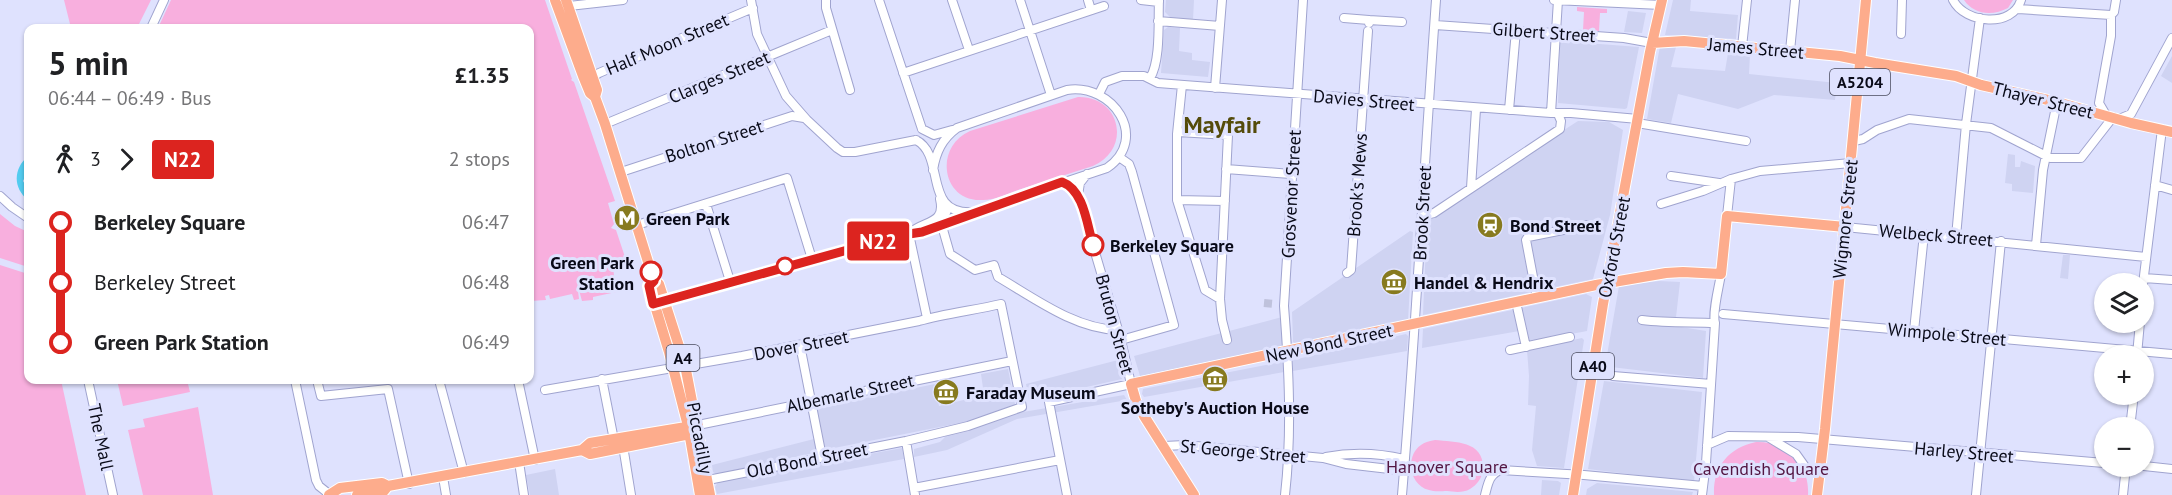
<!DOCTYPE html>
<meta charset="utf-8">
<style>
:root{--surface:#fff;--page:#f6f6f6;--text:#202124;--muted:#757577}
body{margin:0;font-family:"PT Sans",sans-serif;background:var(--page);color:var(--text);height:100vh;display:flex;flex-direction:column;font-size:22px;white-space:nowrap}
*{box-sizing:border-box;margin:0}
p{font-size:20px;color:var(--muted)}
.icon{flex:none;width:33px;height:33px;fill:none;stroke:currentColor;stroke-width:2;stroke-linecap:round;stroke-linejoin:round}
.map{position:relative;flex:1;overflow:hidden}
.drawer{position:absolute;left:24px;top:24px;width:510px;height:360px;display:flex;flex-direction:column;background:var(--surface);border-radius:12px;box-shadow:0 2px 4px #0004}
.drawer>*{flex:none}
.badge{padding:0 12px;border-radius:4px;font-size:21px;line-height:39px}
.tools{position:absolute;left:2094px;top:273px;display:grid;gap:12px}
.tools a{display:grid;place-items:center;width:60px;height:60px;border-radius:50%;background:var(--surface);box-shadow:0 2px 4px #0004;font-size:30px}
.map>.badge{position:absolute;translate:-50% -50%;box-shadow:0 0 0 3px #fff}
.legs{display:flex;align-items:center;gap:9px;height:66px;padding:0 24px;font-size:20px}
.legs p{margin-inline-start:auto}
.overview{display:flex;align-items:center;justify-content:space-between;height:102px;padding:0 24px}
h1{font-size:33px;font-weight:800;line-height:45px}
ul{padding:0 24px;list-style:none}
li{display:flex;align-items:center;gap:21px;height:60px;font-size:22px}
li i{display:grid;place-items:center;width:9px;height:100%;margin:0 8px;background:currentColor}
li i::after{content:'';width:15px;height:15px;margin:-8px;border:4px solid;border-radius:50%;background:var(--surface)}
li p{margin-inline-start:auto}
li:first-child i{background:linear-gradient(#0000 50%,currentColor 0)}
li:last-child i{background:linear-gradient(currentColor 50%,#0000 0)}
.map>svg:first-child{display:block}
.built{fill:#cfd3f2}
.green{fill:#f8afde}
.water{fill:#53ccf0}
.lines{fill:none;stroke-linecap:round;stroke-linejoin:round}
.minor-tunnel{stroke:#bfc2dc;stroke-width:8;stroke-dasharray:8 4;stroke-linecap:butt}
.minor-casing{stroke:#a0a4cf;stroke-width:10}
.major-casing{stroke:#fff;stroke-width:12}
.minor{stroke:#fff;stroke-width:8}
.major{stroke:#fdac8c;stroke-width:10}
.line-1-casing{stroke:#fff;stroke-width:14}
.line-1{stroke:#dc241f;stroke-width:9}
.stop-1-dot{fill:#fff;stroke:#dc241f;stroke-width:3}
.labels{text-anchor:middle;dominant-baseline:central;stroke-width:6;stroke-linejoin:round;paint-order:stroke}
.shield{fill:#dfe2fe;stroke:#494b5d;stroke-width:1.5}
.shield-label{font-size:16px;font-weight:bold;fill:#090a18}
.street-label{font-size:18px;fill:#090a18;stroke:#dfe2fe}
.poi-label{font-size:18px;font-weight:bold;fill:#090a18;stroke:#dfe2fe;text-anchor:start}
.stop-label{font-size:18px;font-weight:bold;fill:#090a18;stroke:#dfe2fe;text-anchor:start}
.park-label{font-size:18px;fill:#531542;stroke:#dfe2fe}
.district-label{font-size:24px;font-weight:bold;fill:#544b0a;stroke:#dfe2fe}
</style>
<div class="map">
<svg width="2172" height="495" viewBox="0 0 2172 495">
<rect width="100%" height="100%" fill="#dfe2fe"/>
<path class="built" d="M1166 0H1194L1193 20 1171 18 1165 12Z
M1673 0H1691L1690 11 1738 15 1736 39 1665 35Z
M1628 11 1646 13 1642 33 1624 32Z
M1168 27 1180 28 1179 51 1192 53V60L1210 62 1208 77 1161 73 1164 30Z
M1560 41 1639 47 1627 108 1625 109 1558 103Z
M1660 46 1676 47 1671 67 1725 71 1728 53 1750 54 1749 74 1837 83 1835 100 1774 95 1738 109 1678 94 1671 123 1647 119Z
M2172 56V83L2161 76Z
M1578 121 1609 122 1623 130 1610 215 1593 279 1423 315 1427 218Z
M2008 154 2015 155V167H2020L2021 161 2035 166 2033 193 2012 191V184L2005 183Z
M1410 231 1413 232 1408 321 1295 343 1293 342 1292 312Z
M2063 255H2070L2068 279 2060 278Z
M1659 281 1680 282 1675 326 1706 331 1703 378 1611 367 1606 361 1619 286Z
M1586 294 1592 297 1587 331 1529 342 1525 330 1422 348 1423 329Z
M1282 317 1284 346 1140 376 1134 356Z
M1406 334 1408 336 1407 351 1293 371V360Z
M1582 338 1584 340 1564 468 1537 466 1532 450 1536 406 1528 405 1529 376 1527 350Z
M1118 360 1122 379 1029 400 1026 384Z
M1281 362 1284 363V372L1144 397 1142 394 1143 389Z
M1008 369 1015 404 970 421 824 450 816 408 935 384 939 406 984 395 981 374Z
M1604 381 1702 392 1694 482 1588 469Z
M1124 395 1127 400 1017 419 947 450 914 457V449L940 442 946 436 1017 413Z
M814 439 816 449 814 453 716 474 713 472 712 465Z
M902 448 904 459 717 494 715 487 718 482Z
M555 469 559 495H530L526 475Z
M1542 480 1558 481 1561 483 1559 495H1541Z
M1597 483 1693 492 1692 495H1586L1587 489Z"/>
<path class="green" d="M64 0H151L137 28H111L110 25 105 26V28H71Z
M171 0H545L572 79 571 80 574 82 615 201 608 203 614 224 611 228 616 230 628 266 613 267 616 292 593 297V300L582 301 577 283 579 299 574 300 572 294 550 299 549 295 545 296 546 300 530 301V28H158Z
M1964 0H2013L2008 8C1993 16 1974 15 1964 0Z
M1577 7 1607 9V13H1600L1599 31 1583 30 1584 12 1577 11Z
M1078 97C1121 96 1132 149 1093 166 1068 174 1043 182 1018 190 1007 194 995 200 983 200 942 203 933 147 970 131Z
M0 214 15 226 28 232V267L0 258Z
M0 265 28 274V380H61L86 495H0Z
M117 380H187L190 392 123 406Z
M198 407 213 495H143L128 430 145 427 143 419Z
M1435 440C1456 442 1485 441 1483 470 1482 478 1477 485 1470 489 1463 493 1455 492 1447 491 1442 491 1434 492 1429 490 1409 485 1405 456 1421 445 1425 442 1430 441 1435 440Z
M1756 442C1786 441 1810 464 1808 495H1714C1713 467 1728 448 1756 442Z"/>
<path class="water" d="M28 156V171L23 181 26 186H28V200C13 188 13 169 28 156Z"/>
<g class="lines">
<path class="minor-tunnel" d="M1264 303 1275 304"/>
<defs>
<path id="minor" d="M751 0 757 34 786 96 807 120 837 148 843 152H855L916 140
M826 0V8L850 90
M879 0 922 129
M952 0 969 50
M1020 0 1051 95
M1088 0 1091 10
M1141 0 1159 2
M1554 0 1661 5
M1953 0C1965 24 2013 28 2021 0
M569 6 623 0
M2018 9 2111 15
M1344 18 1369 20V23
M1369 20 1402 22
M1158 21 1220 26
M1435 25 1624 38 1652 43
M151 28 164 0
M1901 34 1902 0
M1742 47 1747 0
M1790 51 1795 0
M903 73 1104 6
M1150 78C1161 61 1158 20 1159 0
M590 82 593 77 599 73 753 8
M1182 85 1177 134V200L1205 290 1220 299
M1215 88 1222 0
M1099 94 1105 82 1122 76H1144L1158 83 1551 113H1571L1638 119
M1509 110 1516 30
M1551 113 1558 0
M2106 115 2099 103 2111 36V15L2114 12 2116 0
M2119 119 2131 114 2172 38
M1637 123 1746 141
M605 124 832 30
M922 129 934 135 952 130
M1178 132 1228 135 1220 299 1222 320 1227 340
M916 140C947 156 921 217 975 212L1107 168C1150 138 1113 83 1067 90L957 128C942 139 936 152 933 170
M1854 141 1863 139 1877 130 1909 119 1991 128 2050 158H2081L2113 117
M1119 157 1129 164 1132 172 1174 325 1121 340
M1226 169 1291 174
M621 172 792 116 804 118
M1671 176 1719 183
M2155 185 2172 190
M1471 188 1476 109
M0 196 12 207 28 218
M1177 200 1225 201
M706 204 730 281
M1661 204 1703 191 1731 179 1760 171 1851 163
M948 206 942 226 950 254 975 270 994 265 998 277C1034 298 1075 329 1118 330
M1422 216 1434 213 1560 129 1561 121 1558 114
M1727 216 1731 179
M637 225 787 178 812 259
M1845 227 2146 257
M910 233C924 220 946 225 940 199
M909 234 927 318
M1956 237 1966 124 1980 18
M2036 245 2043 170 2057 102
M1347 273 1351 270 1368 31
M2144 278 2172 280
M2143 284 2162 129
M1537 298 1526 240 1528 237 1588 225
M659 302 889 238 922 232 972 213
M1516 302 1526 347
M1723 314 2172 354
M1642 320C1667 323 1690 322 1715 323
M1914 331 1924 234
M800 345 822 457
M1510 350 1570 337
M2137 355 2140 322
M1613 376 1711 384
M602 379 613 435 624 452 631 495
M88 380 113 495
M298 380H295L316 480 319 486 329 494
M317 380 321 396 388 389 409 484
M439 380 464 473
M518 380 535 460
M545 390 742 356 919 321C943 314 975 310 1001 304L1022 407 968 426 906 441 708 480
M698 425 1012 361
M2130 428 2134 394
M1768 437 1796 454 1806 468
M906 441 915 495
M1707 445 1728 436 1798 437 2104 463
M1164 446 1185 445 1323 458 1346 464 1398 470 1403 469
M1326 457C1351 452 1379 453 1404 459
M519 462 524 495
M2144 466 2172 469
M443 477 446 495
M914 488 1060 460
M1067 495 1049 402 1131 384 1121 340 1078 195 1080 183 1087 174
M1285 495C1292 433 1289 369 1284 306L1303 0
M1402 495C1416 330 1424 165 1436 0
M1485 495C1488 484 1489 474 1501 470L1584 475 1703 486
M1702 495 1706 463 1715 323C1712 313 1719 287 1721 274
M1976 495 2001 241
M2123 495 2126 466"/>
<path id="major" d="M555 0 583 76 590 93 595 97 605 124 654 281 659 284 685 365 710 495
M566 0 597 90 595 97
M1652 43 1684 41 1840 56 1875 63 1956 76 1981 85 2057 102 2131 123 2172 132
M654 281 650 289 669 352 688 426 700 495
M582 450 590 454 695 433
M329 495 340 488 382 483 388 486 582 450 590 443 698 425
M357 495 384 491 388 486
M1194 495 1144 416 1136 401 1131 384 1596 285 1666 273 1683 272 1721 274 1727 216 1845 227
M1573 495 1603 304 1650 52 1662 0
M1817 495 1825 429 1866 0"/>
</defs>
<use href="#minor" class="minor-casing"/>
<use href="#major" class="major-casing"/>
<use href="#minor" class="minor"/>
<use href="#major" class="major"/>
</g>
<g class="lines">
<defs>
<path id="line-1" d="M651 272 654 281 649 286 653 304 851 249 909 234 922 232 1062 182C1084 190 1087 225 1093 245"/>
</defs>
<use href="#line-1" class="line-1-casing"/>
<use href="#line-1" class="line-1"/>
</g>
<defs>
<symbol id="metro-disc" viewBox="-11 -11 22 22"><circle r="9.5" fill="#877a1f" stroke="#dfe2fe"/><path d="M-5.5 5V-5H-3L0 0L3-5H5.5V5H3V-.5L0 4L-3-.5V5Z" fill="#fff"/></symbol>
<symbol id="station-disc" viewBox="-11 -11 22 22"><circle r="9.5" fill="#877a1f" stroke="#dfe2fe"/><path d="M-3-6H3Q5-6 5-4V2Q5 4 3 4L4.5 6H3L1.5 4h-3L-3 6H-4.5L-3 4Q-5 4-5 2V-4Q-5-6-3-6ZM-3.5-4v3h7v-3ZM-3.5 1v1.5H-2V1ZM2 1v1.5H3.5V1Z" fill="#fff"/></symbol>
<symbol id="museum-disc" viewBox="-11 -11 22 22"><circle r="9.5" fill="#877a1f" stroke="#dfe2fe"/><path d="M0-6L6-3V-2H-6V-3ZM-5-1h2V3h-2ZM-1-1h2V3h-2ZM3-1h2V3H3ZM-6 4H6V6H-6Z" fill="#fff"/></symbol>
</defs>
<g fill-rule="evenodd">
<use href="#metro-disc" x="612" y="203" width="30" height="30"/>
<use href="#station-disc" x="1475" y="210" width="30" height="30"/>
<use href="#museum-disc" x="1379" y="267" width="30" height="30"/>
<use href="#museum-disc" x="1200" y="364" width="30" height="30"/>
<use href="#museum-disc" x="931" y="377" width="30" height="30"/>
</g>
<g class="stop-1-dot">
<circle cx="1093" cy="245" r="10"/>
<circle cx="785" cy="266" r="8"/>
<circle cx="651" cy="272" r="10"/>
</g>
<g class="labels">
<g class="shield">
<rect x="1830" y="69" width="60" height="26" rx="4.5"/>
<rect x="666.5" y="345" width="33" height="26" rx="4.5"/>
<rect x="1572" y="353" width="42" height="26" rx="4.5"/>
</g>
<g class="shield-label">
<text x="1860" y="82">A5204</text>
<text x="683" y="358">A4</text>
<text x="1593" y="366">A40</text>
</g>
<g class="street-label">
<text transform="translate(1544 32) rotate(4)">Gilbert Street</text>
<text transform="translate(667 44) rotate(-23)">Half Moon Street</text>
<text transform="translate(1756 48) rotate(5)">James Street</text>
<text transform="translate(719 77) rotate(-23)">Clarges Street</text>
<text transform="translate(1364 100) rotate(5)">Davies Street</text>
<text transform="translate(2043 100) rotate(14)">Thayer Street</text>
<text transform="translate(714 141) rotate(-18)">Bolton Street</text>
<text transform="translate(1357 185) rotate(-86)">Brook's Mews</text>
<text transform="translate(1291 194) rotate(-87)">Grosvenor Street</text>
<text transform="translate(1422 213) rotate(-87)">Brook Street</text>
<text transform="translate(1845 219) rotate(-84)">Wigmore Street</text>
<text transform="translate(1936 235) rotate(5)">Welbeck Street</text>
<text transform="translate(1614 247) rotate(-79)">Oxford Street</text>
<text transform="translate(1115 324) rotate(75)">Bruton Street</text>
<text transform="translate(1947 334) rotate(5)">Wimpole Street</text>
<text transform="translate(1329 343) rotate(-12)">New Bond Street</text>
<text transform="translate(801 345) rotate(-11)">Dover Street</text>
<text transform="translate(850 393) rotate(-12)">Albemarle Street</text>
<text transform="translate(101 437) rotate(78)">The Mall</text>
<text transform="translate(700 438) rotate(79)">Piccadilly</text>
<text transform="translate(1243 451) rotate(5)">St George Street</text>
<text transform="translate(1964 452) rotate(5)">Harley Street</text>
<text transform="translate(807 460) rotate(-11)">Old Bond Street</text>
</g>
<g class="poi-label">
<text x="646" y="218">Green Park</text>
<text x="1510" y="225">Bond Street</text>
<text x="1414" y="282">Handel &amp; Hendrix</text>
<text x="966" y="392">Faraday Museum</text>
<text x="1215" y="407" text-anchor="middle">Sotheby's Auction House</text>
</g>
<g class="stop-label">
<text x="1110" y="245">Berkeley Square</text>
<text x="634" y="262" text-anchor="end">Green Park<tspan x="634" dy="21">Station</tspan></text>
</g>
<g class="park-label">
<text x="1447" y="466">Hanover Square</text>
<text x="1761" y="468">Cavendish Square</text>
</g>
<g class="district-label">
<text x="1222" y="124">Mayfair</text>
</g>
</g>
</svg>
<div class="tools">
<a><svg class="icon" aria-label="layers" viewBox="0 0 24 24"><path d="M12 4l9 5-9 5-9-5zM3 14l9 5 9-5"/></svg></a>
<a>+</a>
<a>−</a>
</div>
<b class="badge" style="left:878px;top:241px;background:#dc241f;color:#fff">N22</b>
<section class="drawer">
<div class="overview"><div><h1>5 min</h1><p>06:44 – 06:49 · Bus</p></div><b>£1.35</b></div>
<div class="legs"><svg class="icon" aria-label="walk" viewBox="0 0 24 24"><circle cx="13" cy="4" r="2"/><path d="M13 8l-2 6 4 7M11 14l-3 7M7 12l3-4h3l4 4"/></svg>3<svg class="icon" aria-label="forward" viewBox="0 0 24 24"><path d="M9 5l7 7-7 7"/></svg><b class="badge" style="background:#dc241f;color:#fff">N22</b><p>2 stops</p></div>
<ul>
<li><i style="color:#dc241f"></i><b>Berkeley Square</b><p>06:47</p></li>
<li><i style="color:#dc241f"></i><span>Berkeley Street</span><p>06:48</p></li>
<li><i style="color:#dc241f"></i><b>Green Park Station</b><p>06:49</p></li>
</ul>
</section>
</div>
